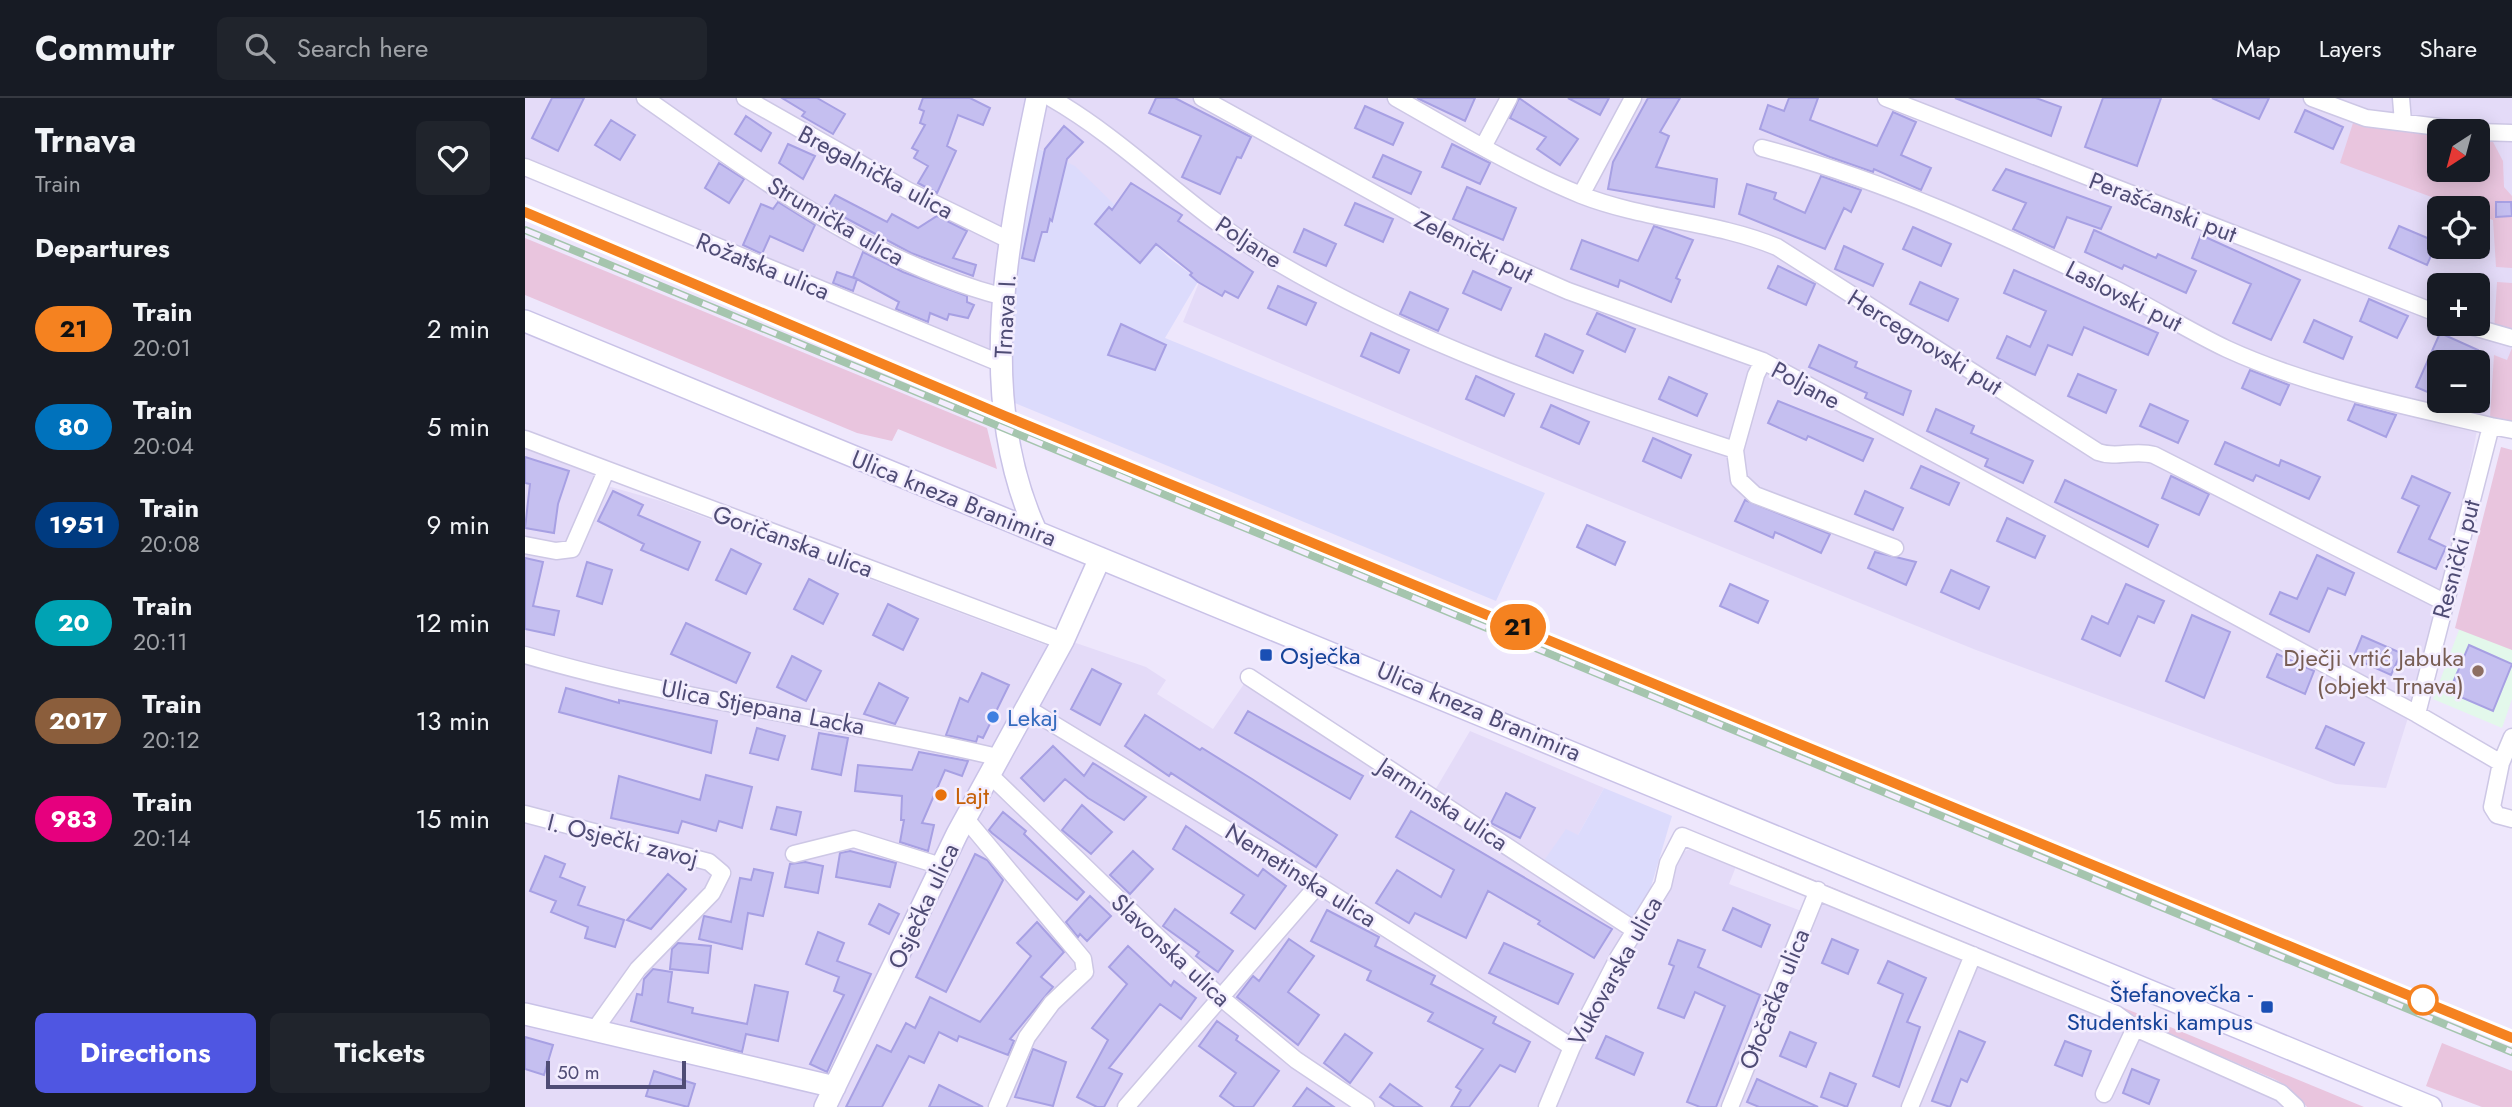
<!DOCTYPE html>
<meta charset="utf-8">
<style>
:root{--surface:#171b24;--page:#20242c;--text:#f1f3f6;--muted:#9ea1a6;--line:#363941;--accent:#4f56e2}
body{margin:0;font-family:Jost,sans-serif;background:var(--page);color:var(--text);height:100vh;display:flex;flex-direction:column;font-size:26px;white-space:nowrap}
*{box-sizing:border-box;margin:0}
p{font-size:23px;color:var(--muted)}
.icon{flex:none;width:38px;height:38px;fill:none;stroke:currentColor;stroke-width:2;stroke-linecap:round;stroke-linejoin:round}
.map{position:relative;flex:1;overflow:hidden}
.drawer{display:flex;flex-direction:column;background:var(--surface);width:525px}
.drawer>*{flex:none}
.badge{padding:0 14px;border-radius:23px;font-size:24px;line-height:46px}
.needle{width:46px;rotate:216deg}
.controls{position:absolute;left:1902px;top:21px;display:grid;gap:14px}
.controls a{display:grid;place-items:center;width:63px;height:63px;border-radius:10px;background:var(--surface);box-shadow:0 4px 18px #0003;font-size:35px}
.scale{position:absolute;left:21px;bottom:18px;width:140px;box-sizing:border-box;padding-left:7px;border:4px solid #4f4c75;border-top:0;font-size:19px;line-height:24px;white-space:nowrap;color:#4f4c75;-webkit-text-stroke:5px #f3edfe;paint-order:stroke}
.map>.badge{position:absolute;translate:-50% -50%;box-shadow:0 0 0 4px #fff}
h2{padding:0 35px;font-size:26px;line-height:63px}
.round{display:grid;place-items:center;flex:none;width:74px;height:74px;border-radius:10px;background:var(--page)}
.summary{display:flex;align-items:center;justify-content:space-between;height:119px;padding:0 35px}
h1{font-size:33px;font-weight:700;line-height:52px}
.action{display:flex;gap:14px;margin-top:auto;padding:14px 35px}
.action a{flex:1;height:80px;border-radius:10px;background:var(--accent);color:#fff;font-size:28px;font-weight:700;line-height:80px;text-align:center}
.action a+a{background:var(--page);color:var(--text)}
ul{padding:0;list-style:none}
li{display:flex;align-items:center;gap:21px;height:98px;padding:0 35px}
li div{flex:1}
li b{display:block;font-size:26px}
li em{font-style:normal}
li .badge{min-width:77px;font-weight:700;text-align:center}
header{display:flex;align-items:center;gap:42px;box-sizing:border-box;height:98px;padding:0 35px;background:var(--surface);border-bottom:2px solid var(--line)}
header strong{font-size:33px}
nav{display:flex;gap:38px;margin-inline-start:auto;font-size:24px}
.search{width:490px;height:63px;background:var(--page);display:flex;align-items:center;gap:18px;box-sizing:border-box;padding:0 24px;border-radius:10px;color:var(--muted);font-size:26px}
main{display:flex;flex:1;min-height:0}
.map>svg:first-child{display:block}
.residential{fill:#e4dbf8;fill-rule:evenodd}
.commercial{fill:#dcdbfc}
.education{fill:#e3f8eb}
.green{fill:#e9c5de}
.building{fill:#c5bff0;stroke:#a7a0e3;stroke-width:2}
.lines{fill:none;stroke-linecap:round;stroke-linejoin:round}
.street-casing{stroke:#cdc7e5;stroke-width:19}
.secondary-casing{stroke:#c9c2e7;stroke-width:24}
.street{stroke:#fff;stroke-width:16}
.secondary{stroke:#fff;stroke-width:21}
.rail-casing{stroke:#a5c5ae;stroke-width:8}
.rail{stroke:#f3edfe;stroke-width:5;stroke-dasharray:16;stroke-linecap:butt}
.line-casing{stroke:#fff;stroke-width:16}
.line{stroke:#f58220;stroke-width:10}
.transit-dot{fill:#1a4fb4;stroke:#f3edfe;stroke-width:2.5}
.education-dot{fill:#8d6e63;stroke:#f3edfe;stroke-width:2.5}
.shop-dot{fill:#3f7fe0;stroke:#f3edfe;stroke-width:2.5}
.food-dot{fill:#e8710a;stroke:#f3edfe;stroke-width:2.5}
.stop-dot{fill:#fff;stroke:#f58220;stroke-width:3.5}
.labels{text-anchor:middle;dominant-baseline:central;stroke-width:5;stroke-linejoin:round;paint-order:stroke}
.street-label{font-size:24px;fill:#4f4c75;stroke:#f3edfe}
.transit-label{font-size:24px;fill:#164399;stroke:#f3edfe;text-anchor:start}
.education-label{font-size:24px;fill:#785e54;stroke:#f3edfe;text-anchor:end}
.shop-label{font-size:24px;fill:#366cbe;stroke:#f3edfe;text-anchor:start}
.food-label{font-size:24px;fill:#c56008;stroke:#f3edfe;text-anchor:start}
</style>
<header>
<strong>Commutr</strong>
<div class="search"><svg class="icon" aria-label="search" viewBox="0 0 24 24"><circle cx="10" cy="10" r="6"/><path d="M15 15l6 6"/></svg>Search here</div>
<nav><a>Map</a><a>Layers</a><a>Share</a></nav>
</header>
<main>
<section class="drawer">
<div class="summary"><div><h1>Trnava</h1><p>Train</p></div><a class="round"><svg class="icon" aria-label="heart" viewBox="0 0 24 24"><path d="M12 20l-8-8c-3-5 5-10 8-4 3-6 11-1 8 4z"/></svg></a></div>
<h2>Departures</h2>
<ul>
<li><span class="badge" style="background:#f58220;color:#111">21</span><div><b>Train</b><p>20:01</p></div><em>2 min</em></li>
<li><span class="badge" style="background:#0072bc;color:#fff">80</span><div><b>Train</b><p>20:04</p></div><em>5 min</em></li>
<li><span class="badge" style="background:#003b80;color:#fff">1951</span><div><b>Train</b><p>20:08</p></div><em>9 min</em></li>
<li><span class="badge" style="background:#00a3b4;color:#fff">20</span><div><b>Train</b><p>20:11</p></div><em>12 min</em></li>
<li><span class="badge" style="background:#8b5e3c;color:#fff">2017</span><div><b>Train</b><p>20:12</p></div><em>13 min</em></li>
<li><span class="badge" style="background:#e6007e;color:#fff">983</span><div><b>Train</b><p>20:14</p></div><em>15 min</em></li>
</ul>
<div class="action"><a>Directions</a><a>Tickets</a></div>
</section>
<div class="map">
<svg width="1987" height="1009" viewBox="0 0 1987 1009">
<rect width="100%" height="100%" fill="#eee7fc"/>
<path class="residential" d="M0 0H1987V324L1955 316 1936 417 1892 591 1861 690 1811 686 1451 552 995 367 658 224 675 182 541 64 511 49 486 275 0 77ZM1914 33H1953V72H1914ZM1914 110H1953V149H1914ZM1914 187H1953V226H1914ZM1914 264H1953V303H1914Z
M0 350 70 376 68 384 136 403 542 555 548 544 621 569 641 582 632 596 688 631 721 583 903 704 945 633 1079 690 1053 737 1012 773 1114 842 1134 811 1158 754 1169 749 1212 766 1204 786 1290 818 1299 803 1586 920 1745 994 1762 1009H0Z"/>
<path class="commercial" d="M510 49 550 68 644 160 674 182 640 240 1020 395 971 503 490 305 486 275 490 165Z
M1079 690 1147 718 1125 792 1106 821 1018 764 1041 731 1053 737Z"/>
<path class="education" d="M1937 524 1987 545V601L1977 630 1908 601Z"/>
<path class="green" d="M1828 25 1914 36V72H1953V41L1968 44 1978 63 1979 89 1987 98V170L1971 169 1968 122 1953 117V110H1936L1815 65Z
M0 140 462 330 472 371 373 331 367 343 332 335 0 197Z
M1972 184 1987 185V235L1969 233Z
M1987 250V324L1965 319 1969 257 1982 262Z
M1976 349 1987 352V552L1930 530Z
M1197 744 1839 1009H1782L1762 988 1749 981Z
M1917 945 1987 973V1009H1957L1901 988Z"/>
<path class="building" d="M27 0H59L33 53 7 40Z
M257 0H292L320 16 308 36 277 18 280 14Z
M398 0H445L465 10 458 27 433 17 422 48 431 53 412 95 393 85 403 68 389 60 393 53 387 50 400 27 395 25 399 13 394 11Z
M631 0H650L726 39 716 60 712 59 695 96 657 79 676 38 624 15Z
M892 0H950L940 23Z
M994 0 1053 41 1035 67 1012 51 1021 39 985 20Z
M1043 0H1084L1075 17Z
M1123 0H1155L1135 34 1144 38 1131 69 1192 81 1189 109 1083 91 1088 64Z
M1264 0H1293L1285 22 1352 48 1368 14 1391 24 1376 57 1406 70 1396 92 1349 71 1348 74 1305 59 1235 31 1243 7 1259 13Z
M1430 0H1511L1536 9 1526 38Z
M1578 0H1636L1612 68 1560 49Z
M1687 0H1744L1734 21Z
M840 8 878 25 868 47 830 30Z
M1780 12 1818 29 1808 51 1770 34Z
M221 18 246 35 236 53 210 36Z
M86 22 110 37 95 62 70 47Z
M539 28 558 44 542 61 527 123 525 121 522 134H517L509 163 497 160 520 51Z
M263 46 290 58 278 81 254 65Z
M927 46 965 65 955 86 917 69Z
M858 57 896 74 886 96 848 79Z
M194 65 219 81 204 105 180 90Z
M1481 71 1586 109 1576 131 1542 119 1529 150 1488 131 1501 105 1468 92Z
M1296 78 1336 92 1326 114 1319 110 1300 151 1214 116 1222 86 1251 95 1249 101 1280 115Z
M606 85 657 117 653 123 728 174 713 200 700 193 697 198 673 184 665 177 667 175 631 146 615 165 570 126 584 109 587 112Z
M942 89 991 110 978 142 928 121Z
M310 97 362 124 367 116 393 130 412 118 442 133 428 160 451 167 448 178 386 155 302 110Z
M253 104 290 127 278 153 245 138 237 156 218 147 236 106 248 111Z
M1971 104H1986L1987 118 1971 119Z
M830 105 868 121 858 144 820 127Z
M1129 128 1168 142 1151 180 1155 182 1146 204 1095 182 1093 189 1046 171 1057 142 1113 163Z
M1874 128 1912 144 1902 167 1864 150Z
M1388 129 1426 146 1416 168 1378 151Z
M779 131 811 146 801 168 769 154Z
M1569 132 1631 160 1633 156 1671 173 1661 195 1599 167 1597 171 1560 154Z
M1676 137 1775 182 1746 242 1708 225 1726 186 1667 160Z
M1319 148 1358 166 1348 188 1310 171Z
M338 154 378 174 442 198V204L449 207 443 220 424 216 422 222 405 215 403 224 371 211 374 204 332 181 328 193 308 185 312 174 332 181 328 179Z
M1253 168 1290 186 1281 207 1243 190Z
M1489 172 1633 235 1623 257 1559 229 1547 257 1523 247 1510 277 1472 260 1482 238 1505 249 1521 213 1479 195Z
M948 173 986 190 976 212 938 195Z
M1395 184 1433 201 1423 223 1385 206Z
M753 188 791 205 781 227 743 210Z
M885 194 923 211 913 233 875 216Z
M1844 201 1883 218 1872 240 1835 223Z
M1072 215 1110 231 1100 254 1062 236Z
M1789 222 1827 239 1818 261 1779 244Z
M596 226 641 247 630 272 583 257Z
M846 235 884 252 874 275 836 258Z
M1915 235 1953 252 1948 264H1914V299L1891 289Z
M1020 236 1058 253 1048 275 1011 258Z
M1294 247 1332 264 1330 269 1386 293 1378 317 1340 300 1342 295 1284 269Z
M1725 272 1764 287 1755 307 1717 290Z
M1553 276 1591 292 1581 315 1543 298Z
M951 278 989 296 979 318 941 301Z
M1144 279 1182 296 1172 318 1134 301Z
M1253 303 1348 341 1338 363 1283 338 1281 342 1243 325Z
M1625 306 1663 323 1653 345 1615 328Z
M1830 306 1871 317 1861 339 1823 322Z
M1026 307 1064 324 1054 346 1016 329Z
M1411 311 1449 328 1446 335 1508 363 1498 385 1460 368 1463 361 1402 333Z
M1128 340 1166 357 1156 380 1118 363Z
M1700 344 1754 368 1756 362 1795 379 1784 401 1731 377 1728 383 1690 366Z
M0 359 44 373 33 406 29 435 0 430 5 386 0 385Z
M1396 368 1434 385 1424 407 1386 390Z
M1646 378 1684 396 1674 417 1637 400Z
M1887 378 1925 395 1904 441 1921 449 1911 471 1873 454 1894 408 1877 400Z
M1540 382 1633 427 1623 449 1530 404Z
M88 393 118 407 113 417 175 444 163 472 116 452 119 446 73 423Z
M1340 393 1378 410 1368 432 1330 416Z
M1220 402 1305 436 1296 455 1250 434 1248 440 1210 423Z
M1482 420 1520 438 1510 460 1472 443Z
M1062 427 1100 444 1090 467 1052 449Z
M206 451 236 466 221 496 191 482Z
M1350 454 1391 464 1381 487 1343 470Z
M1792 457 1829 475 1820 497 1803 490 1784 534 1745 516 1755 494 1772 501Z
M0 460 18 464 8 508 34 513 29 537 0 531Z
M62 464 87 472 77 506 52 498Z
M1426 472 1464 489 1454 511 1416 494Z
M284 481 313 496 298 526 269 511Z
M1205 486 1243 503 1233 525 1195 508Z
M1601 486 1639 503 1629 525 1613 518 1595 558 1557 541 1567 518 1583 526Z
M363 506 393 521 378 552 348 537Z
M1667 517 1705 534 1679 600 1641 583Z
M161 525 225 555 211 585 146 556Z
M1837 538 1876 555 1866 577 1828 560Z
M1944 547 1987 566 1968 613 1924 594Z
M1752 556 1789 573 1780 596 1742 579Z
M267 558 296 573 281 603 252 589Z
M567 571 596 586 575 627 546 611Z
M457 575 484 587 458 640 453 638 451 644 421 637 435 600 443 604Z
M354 585 383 600 370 626 339 616Z
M41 590 94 605V602L192 623 186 655 34 614Z
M723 613 838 678 825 701 710 635Z
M620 617 675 652 677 650 727 681 812 737 791 769 646 675 644 678 600 648Z
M1801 628 1839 645 1829 667 1791 650Z
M232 630 260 638 253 662 225 655Z
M294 635 323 640 316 677 287 671Z
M528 648 559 678 568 665 621 699 599 722 563 700 540 681 519 703 496 680Z
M394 654 443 663 437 678 420 672 397 725 409 727 403 753 375 744 379 722H376L377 698 330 693 333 667 387 672Z
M181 677 227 689 217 730 194 723 191 733 157 723 153 735 86 720 94 678 175 702Z
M981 695 1010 710 995 740 966 725Z
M557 707 587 734 566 756 537 732Z
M252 709 276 714 271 737 246 731Z
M886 713 1087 831 1069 860 1013 826 1015 823 963 793 941 840 890 815 884 825 851 805 872 772 916 799 929 772 871 739Z
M478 714 501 733 499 736 559 794 552 802 467 735 464 732Z
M661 728 733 778 738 771 761 788 730 831 706 815 719 797 648 751Z
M325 753 371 765 365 789 311 779 315 755Z
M608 753 628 771 605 796 585 777Z
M450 756 462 762 478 782 421 894 391 879Z
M20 758 40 766 35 779 60 789 53 807 99 822 90 849 60 840 63 829 26 814 31 803 5 793Z
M280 764 298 768 293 795 260 789 265 766Z
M229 771 248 775 238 818 223 815 217 851 174 841 179 818 206 824 215 780 226 782Z
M143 776 161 791 126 831 102 822Z
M565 798 586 818 562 843 555 836 553 839 541 824Z
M354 806 374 816 364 836 344 826Z
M1208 810 1245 827 1236 849 1198 832Z
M650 811 708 853 693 874 671 858 674 854 638 828Z
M802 812 854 839 850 848 910 878 906 886 971 919 968 925 1005 944 990 974 975 967 944 1009H926L936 992 931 989 958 951 903 923 908 915 842 882 846 873 786 843Z
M512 824 539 854 516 879 528 889 485 941 489 943 483 957 434 938 432 943 414 934 399 965 384 958 357 1009H321L352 947 366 954 381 925 390 930 405 899 455 924 506 858 492 845Z
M293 834 319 845 312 863 346 876 302 974 285 966 319 897 309 893 314 879 281 866Z
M764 841 789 858 763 894 794 917 773 947 712 899 728 878 734 883Z
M1307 841 1333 852 1323 876 1297 865Z
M1153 842 1180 852 1173 869 1235 897 1191 1009H1175L1162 1004 1200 908 1170 894 1159 920 1133 910 1149 868 1144 866Z
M153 845 186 848 183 875 145 871 147 851Z
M979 845 1048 876 1033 906 964 875Z
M603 848 646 888 649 883 671 900 656 921 635 906 584 970 597 976 579 1009H572L552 999 583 942 567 930 602 886 584 869Z
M1363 863 1401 880 1382 924 1395 929 1374 989 1348 978 1378 896 1353 885Z
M128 871 147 874 143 904 168 910 167 915 222 926 230 887 263 894 253 943 221 936 217 954 106 923 112 896 117 897 119 881Z
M692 923 713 938 711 942 754 973 728 1009H710L695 998 711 975 674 948Z
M1434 933 1460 944 1442 984 1436 981 1425 1009 1407 1003Z
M1265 934 1291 945 1281 969 1255 958Z
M820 936 847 955 825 985 799 965Z
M1081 938 1118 955 1109 977 1071 960Z
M0 939 28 947 19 977 0 971Z
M1540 943 1566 953 1557 978 1530 967Z
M508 951 541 964 528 1008 490 999Z
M1607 971 1634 982 1624 1006 1598 995Z
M129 973 170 986 163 1009 121 998Z
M1305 975 1331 986 1322 1009 1296 999Z
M1232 981 1293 1009H1234L1222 1004Z
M865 986 897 1009H870L855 999Z
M414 987 458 1009H404Z
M782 990 809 1009H768Z"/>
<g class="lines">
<defs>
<path id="street" d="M120 0C232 78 344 164 479 199
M220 0 382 92 484 142
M526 0C601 43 662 109 735 154 882 244 1047 299 1210 352L1231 277 1238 263 1892 616 1976 665
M677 0 961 157 1043 193 1238 263
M871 0C931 34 992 71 1056 97 1120 122 1189 123 1252 149L1573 354C1592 361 1609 351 1629 357L1919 504
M1361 0 1914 216
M1787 0 1841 20 1946 33
M1876 0 1878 24
M1953 34 1987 35
M958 49 984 0
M1237 50C1360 82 1476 136 1590 191 1628 210 1664 233 1702 251 1785 289 1877 307 1966 328
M0 69 477 266
M1056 97 1108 0
M1938 226 1987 240
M0 341 538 543
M1210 352 1214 382 1230 397 1370 450
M0 447 31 453 47 451 81 373
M0 557C156 603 318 622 476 660
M724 579 1111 833
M502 610 793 787 1047 949
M1892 616 1966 328 1987 332
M1987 639 1976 665 1967 709 1972 717 1987 721
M466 678 694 898 771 962 841 1009
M0 716 184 764 197 775 187 795 113 871 68 934
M441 721 558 861 560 874 527 905 502 939 472 1009
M269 756 329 741 416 768
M1579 996 1610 930
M601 1009 793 787
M1022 1009 1047 949 1093 860 1138 787 1143 765 1157 738 1591 916 1610 930 1756 995 1771 1009
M1205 1009 1293 792
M1385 1009 1448 857"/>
<path id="secondary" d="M0 223C636 483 1271 746 1906 1009
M511 433C449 297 483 140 512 0
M0 916 310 989
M300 1009 432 736 538 543 575 460"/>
</defs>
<use href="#street" class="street-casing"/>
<use href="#secondary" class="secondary-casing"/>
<use href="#street" class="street"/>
<use href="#secondary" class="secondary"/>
<defs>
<path id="rail" d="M0 114 480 318 1987 940
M0 132 1987 954"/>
</defs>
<use href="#rail" class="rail-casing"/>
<use href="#rail" class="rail"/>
</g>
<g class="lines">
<defs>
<path id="line" d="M0 114 480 318 1987 940"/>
</defs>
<use href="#line" class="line-casing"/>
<use href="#line" class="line"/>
</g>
<g class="transit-dot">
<rect x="734" y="550" width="14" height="14" rx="3.5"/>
<rect x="1735" y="902" width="14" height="14" rx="3.5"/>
</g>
<circle class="education-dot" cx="1953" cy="573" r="7"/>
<circle class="shop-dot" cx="468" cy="619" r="7"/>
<circle class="food-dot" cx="416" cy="697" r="7"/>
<circle class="stop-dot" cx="1898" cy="902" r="14"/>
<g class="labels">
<g class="street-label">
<text transform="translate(351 74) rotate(28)">Bregalnička ulica</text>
<text transform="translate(1638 109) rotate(21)">Perašćanski put</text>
<text transform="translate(311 123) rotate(30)">Strumička ulica</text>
<text transform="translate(724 144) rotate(33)">Poljane</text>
<text transform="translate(949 149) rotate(27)">Zelenički put</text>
<text transform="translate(238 168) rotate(22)">Rožatska ulica</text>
<text transform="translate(1599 198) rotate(27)">Laslovski put</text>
<text transform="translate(480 218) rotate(-87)">Trnava I.</text>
<text transform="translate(1400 244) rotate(32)">Hercegnovski put</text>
<text transform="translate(1281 287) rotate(28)">Poljane</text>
<text transform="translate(429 400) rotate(22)">Ulica kneza Branimira</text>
<text transform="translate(268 443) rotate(20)">Goričanska ulica</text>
<text transform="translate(1931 461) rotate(-75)">Resnički put</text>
<text transform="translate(238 609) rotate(11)">Ulica Stjepana Lacka</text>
<text transform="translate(954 613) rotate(23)">Ulica kneza Branimira</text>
<text transform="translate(918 706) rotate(33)">Jarminska ulica</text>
<text transform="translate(98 742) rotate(14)">I. Osječki zavoj</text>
<text transform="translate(776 777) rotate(32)">Nemetinska ulica</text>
<text transform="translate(398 808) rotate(-65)">Osječka ulica</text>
<text transform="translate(646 852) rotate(43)">Slavonska ulica</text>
<text transform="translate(1090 873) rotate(-61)">Vukovarska ulica</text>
<text transform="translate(1249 901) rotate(-68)">Otočačka ulica</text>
</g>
<g class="transit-label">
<text x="755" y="557">Osječka</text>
<text x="1728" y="895" text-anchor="end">Štefanovečka -<tspan x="1728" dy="28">Studentski kampus</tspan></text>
</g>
<g class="education-label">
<text x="1939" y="559">Dječji vrtić Jabuka<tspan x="1939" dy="28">(objekt Trnava)</tspan></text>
</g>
<g class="shop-label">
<text x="482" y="619">Lekaj</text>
</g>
<g class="food-label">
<text x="430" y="697">Lajt</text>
</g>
</g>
</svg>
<div class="controls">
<a><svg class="needle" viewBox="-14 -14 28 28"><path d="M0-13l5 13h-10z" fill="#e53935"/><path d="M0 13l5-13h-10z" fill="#9ea1a6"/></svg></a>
<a><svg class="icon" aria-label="locate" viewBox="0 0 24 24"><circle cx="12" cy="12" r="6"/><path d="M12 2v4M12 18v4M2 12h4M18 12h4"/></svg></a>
<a>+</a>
<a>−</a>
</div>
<div class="scale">50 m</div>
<b class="badge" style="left:993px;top:529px;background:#f58220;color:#111">21</b>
</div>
</main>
